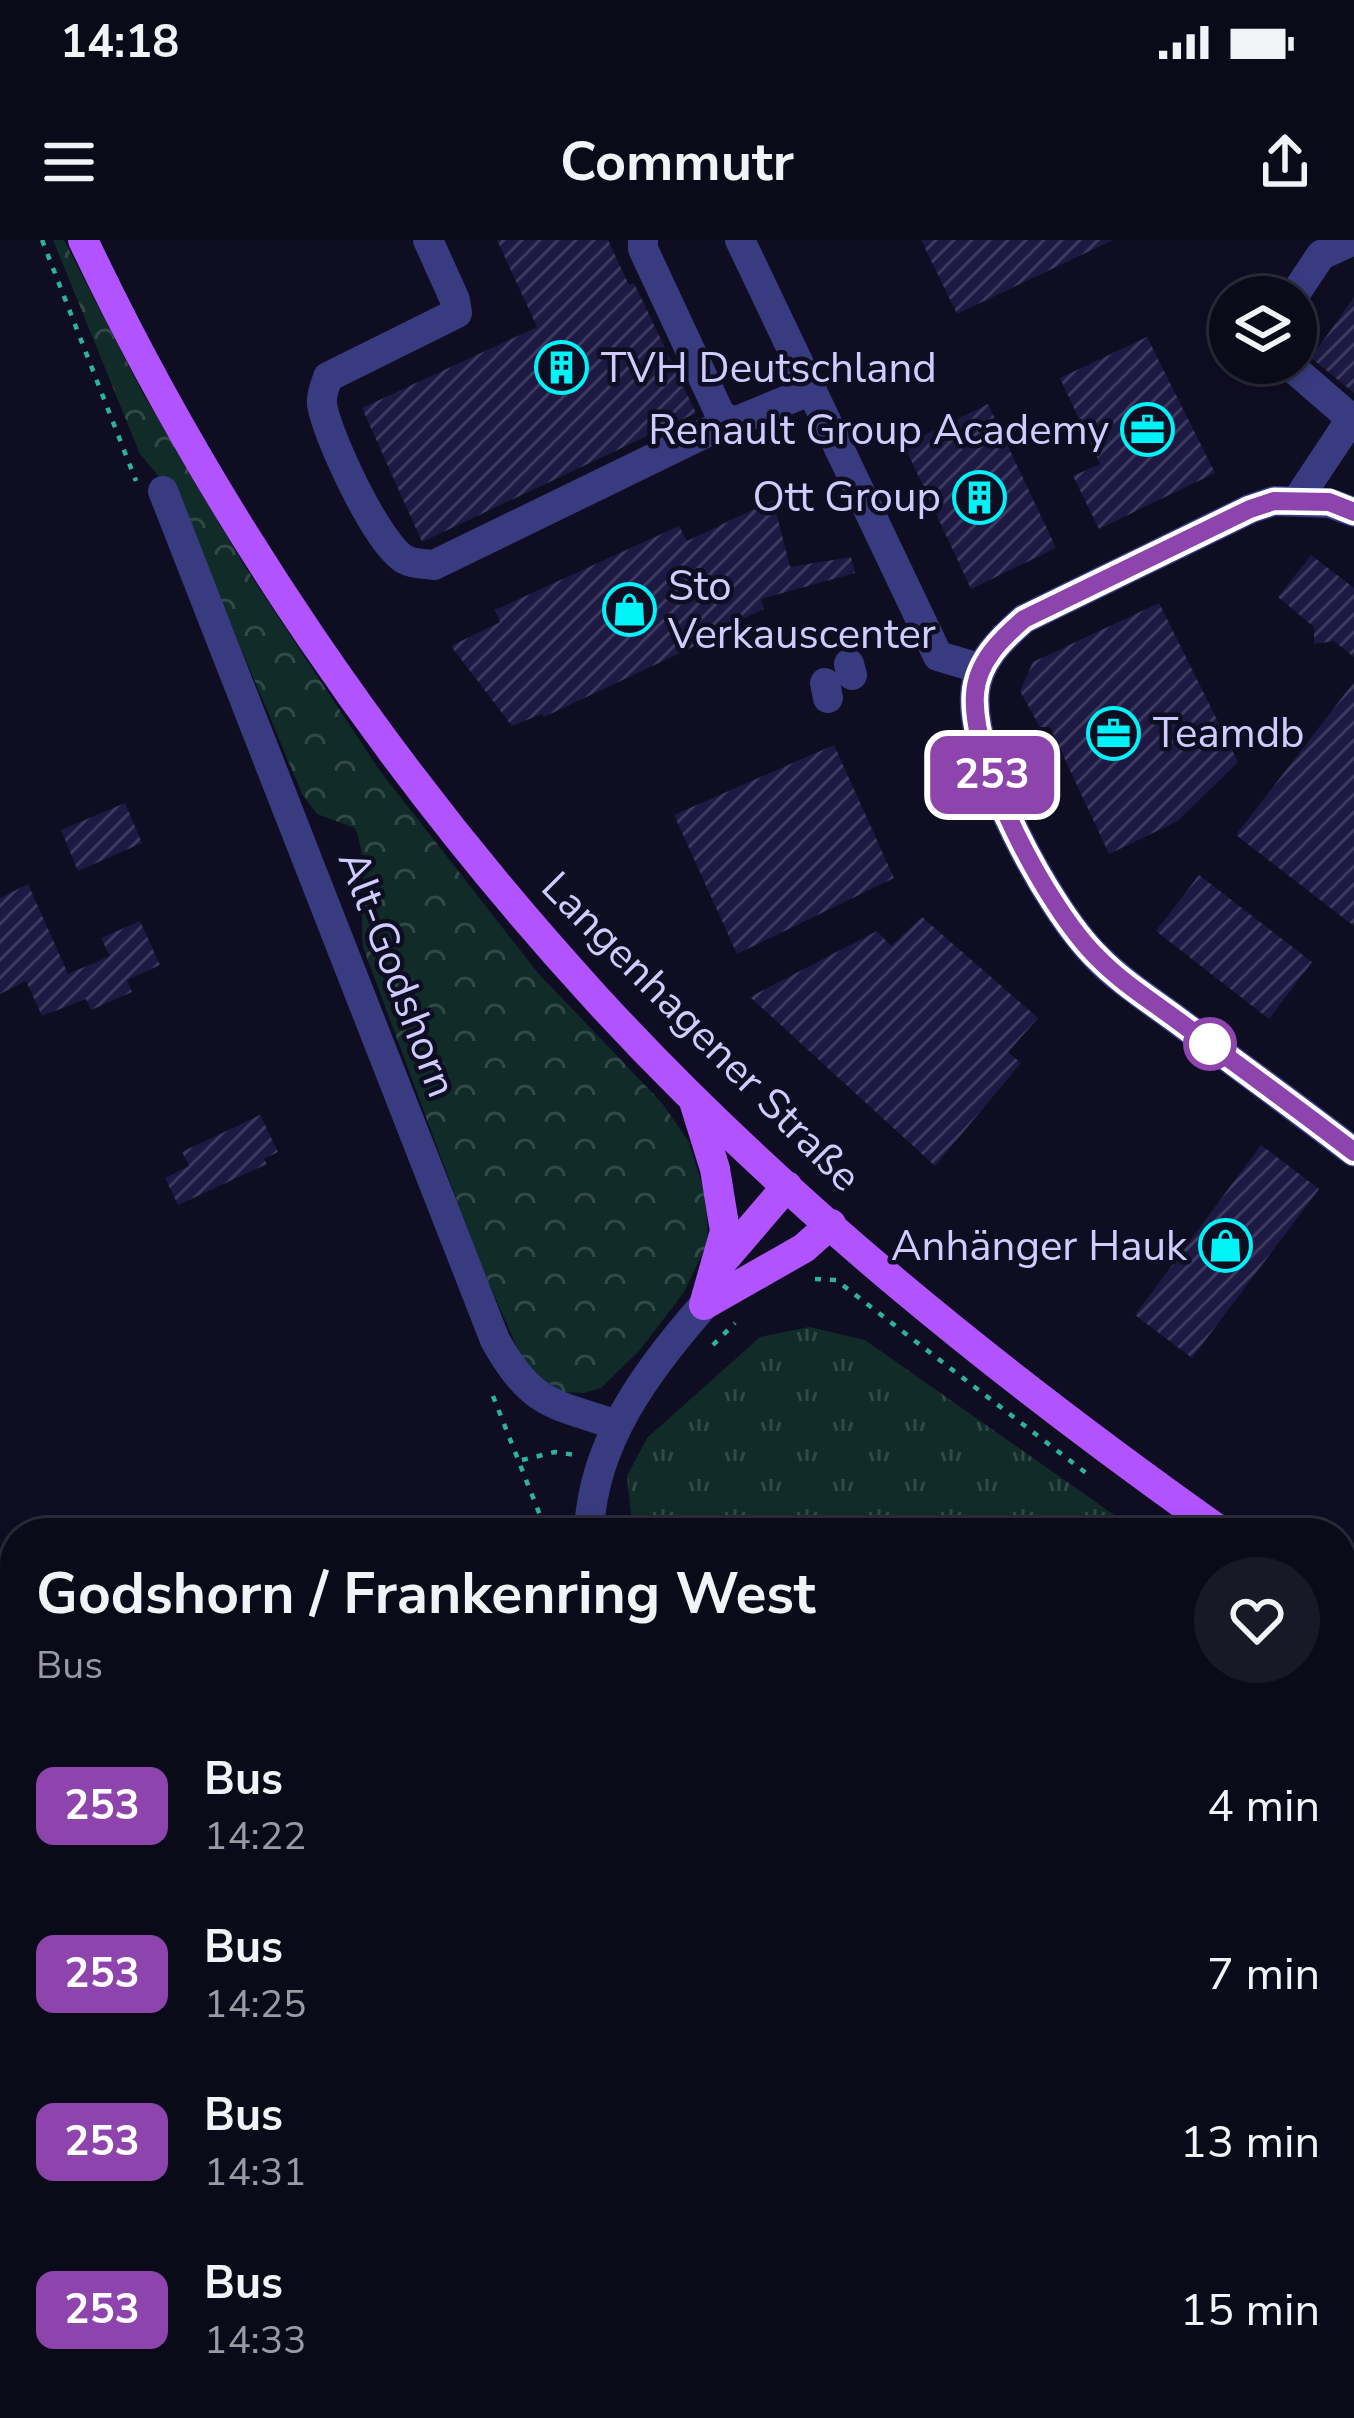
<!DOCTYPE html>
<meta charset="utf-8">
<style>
:root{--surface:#0b0a19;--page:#191826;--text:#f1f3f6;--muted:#9a9aa2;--line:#2b2b38}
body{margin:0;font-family:"Nunito Sans",sans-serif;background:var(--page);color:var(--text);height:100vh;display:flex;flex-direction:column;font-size:45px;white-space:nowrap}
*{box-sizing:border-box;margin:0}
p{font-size:39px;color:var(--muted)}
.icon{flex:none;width:66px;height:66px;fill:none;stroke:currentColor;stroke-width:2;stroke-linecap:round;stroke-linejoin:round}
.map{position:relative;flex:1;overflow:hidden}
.details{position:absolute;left:0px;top:1278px;width:1356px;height:900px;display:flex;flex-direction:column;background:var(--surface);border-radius:48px 48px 0 0;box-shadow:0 6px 18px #0003,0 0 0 3px var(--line)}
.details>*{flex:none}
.badge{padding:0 24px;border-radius:18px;font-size:42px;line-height:78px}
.fabs{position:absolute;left:1209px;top:36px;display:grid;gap:24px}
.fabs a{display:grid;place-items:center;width:108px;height:108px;border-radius:50%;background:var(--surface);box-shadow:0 6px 18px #0003,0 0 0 3px var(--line);font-size:60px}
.map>.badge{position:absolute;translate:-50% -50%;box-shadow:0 0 0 6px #fff}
.round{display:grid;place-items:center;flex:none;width:126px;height:126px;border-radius:63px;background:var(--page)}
.overview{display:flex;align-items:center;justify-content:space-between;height:204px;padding:0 36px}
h1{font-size:57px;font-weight:700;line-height:90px}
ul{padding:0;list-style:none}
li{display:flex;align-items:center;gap:36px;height:168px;padding:0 36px}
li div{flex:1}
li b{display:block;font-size:45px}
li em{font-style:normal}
li .badge{min-width:132px;font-weight:700;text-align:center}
.status{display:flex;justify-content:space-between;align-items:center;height:84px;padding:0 60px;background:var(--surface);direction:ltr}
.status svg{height:33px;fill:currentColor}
header{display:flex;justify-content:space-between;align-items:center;height:156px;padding:0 36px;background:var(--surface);font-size:54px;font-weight:700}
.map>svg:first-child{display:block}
.grass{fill:url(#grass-tufts)}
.forest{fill:url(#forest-crowns)}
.building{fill:url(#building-hatch)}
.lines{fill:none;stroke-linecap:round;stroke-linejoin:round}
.path{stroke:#2eb29f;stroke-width:4.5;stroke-dasharray:6 9;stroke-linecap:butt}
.minor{stroke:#383b80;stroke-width:30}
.major{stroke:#b154ff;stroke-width:30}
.line-casing{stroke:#fff;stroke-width:27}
.line{stroke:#8e44ad;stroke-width:18}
.stop-dot{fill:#fff;stroke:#8e44ad;stroke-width:6}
.labels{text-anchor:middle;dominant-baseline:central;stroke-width:9;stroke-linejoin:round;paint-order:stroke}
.poi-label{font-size:42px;fill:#cfcdff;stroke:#0f0d21;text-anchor:start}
.street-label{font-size:42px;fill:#cfcdff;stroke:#0f0d21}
</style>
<div class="status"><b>14:18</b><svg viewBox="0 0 49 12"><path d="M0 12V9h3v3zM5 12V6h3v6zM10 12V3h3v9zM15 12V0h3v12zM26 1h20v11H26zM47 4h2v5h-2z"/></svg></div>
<header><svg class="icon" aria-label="menu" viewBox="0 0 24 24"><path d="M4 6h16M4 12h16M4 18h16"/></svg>Commutr<svg class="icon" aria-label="share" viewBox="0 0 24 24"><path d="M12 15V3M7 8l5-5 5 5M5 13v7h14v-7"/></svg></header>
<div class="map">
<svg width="1354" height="2178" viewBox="0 0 1354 2178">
<defs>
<pattern id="grass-tufts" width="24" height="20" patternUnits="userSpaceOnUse" patternTransform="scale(3)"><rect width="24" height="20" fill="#102b28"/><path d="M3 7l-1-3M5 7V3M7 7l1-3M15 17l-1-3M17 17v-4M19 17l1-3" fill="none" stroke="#324948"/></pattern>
<pattern id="forest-crowns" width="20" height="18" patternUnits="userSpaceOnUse" patternTransform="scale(3)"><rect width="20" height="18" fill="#102b28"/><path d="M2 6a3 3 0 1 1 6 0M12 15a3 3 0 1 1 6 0" fill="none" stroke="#324948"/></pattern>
<pattern id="building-hatch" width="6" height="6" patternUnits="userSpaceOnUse" patternTransform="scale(3)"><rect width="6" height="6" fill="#1e1942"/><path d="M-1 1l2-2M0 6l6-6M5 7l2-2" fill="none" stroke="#3e395e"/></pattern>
</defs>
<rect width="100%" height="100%" fill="#0f0d21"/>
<path class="grass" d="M809 1087 865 1100 1140 1293H633L627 1236 647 1198 760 1097Z"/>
<path class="forest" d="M53 0H64L141 150 244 325 380 531 538 733 662 863 689 902 706 958 708 1002 684 1052 640 1110 601 1148 584 1153 563 1152 537 1136 523 1121 479 1020 363 707C359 667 370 626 355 588L317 574 302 554 180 262 140 214Z"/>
<path class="building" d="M497 0H608L629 45 634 43 696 173 422 302 362 168 537 87Z
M921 0H1113L957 74Z
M1354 57V153L1311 118Z
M1147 97 1215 233 1099 289 1073 236 1100 224 1060 138Z
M988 164 1056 308 971 349 904 205Z
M773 260 790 327 851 317 855 333 761 359 764 369 727 386 729 390 544 477 542 474 512 486 451 406 500 382 495 370 679 286 687 301Z
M1311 315 1354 348V417L1334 401 1314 404V387L1278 357Z
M1159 363 1238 522 1178 581 1109 614 1050 487H1040L1020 451 1033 422Z
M1354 442V686L1236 595Z
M834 505 894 638 737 714 674 575Z
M125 563 142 603 78 631 61 590Z
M1199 635 1312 722 1269 779 1156 691Z
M28 644 68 734 110 716 101 698 140 681 160 725 127 740 132 752 91 770 86 759 42 776 26 741 0 754V658Z
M922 677 1038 778 1008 812 1021 823 935 926 750 757 877 691 891 706Z
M260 875 278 912 264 919 267 924 178 965 165 938 189 926 182 912Z
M1261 905 1319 949 1192 1118 1135 1075Z"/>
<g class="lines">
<path class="path" d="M42 0 136 241
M815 1039 836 1040 1086 1233
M713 1105 735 1083
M493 1156 547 1293
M522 1220 555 1212 575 1215
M1341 1417 1354 1426
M0 1914 15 1906
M0 2129 15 2161
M16 2163 23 2178"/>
<path class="minor" d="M428 0 455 60 457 73 328 137C325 147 321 154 322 164 326 194 379 308 406 320 413 324 426 324 434 325L730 181
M643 0V9L720 174 730 181 739 180 812 150
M740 0 938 416 982 429
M1293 57 1321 15 1354 0
M1287 123 1354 181
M163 251 495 1100C530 1164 552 1164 618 1185
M1298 259 1351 179
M1354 272 1329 263 1274 261 1250 269 1024 379C1001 399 977 422 975 454 970 523 1048 669 1097 717 1120 741 1150 760 1177 780 1236 824 1296 867 1354 912
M849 424 852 435
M825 443 828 458
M589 1293C592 1203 647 1130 704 1065
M904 2163 910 2178"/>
<path class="major" d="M83 0C212 273 392 535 595 757 780 959 1000 1135 1223 1293
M694 861 715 929 725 991 704 1065
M721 1023 787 946
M704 1065 804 1008 831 984
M1341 1375 1354 1384"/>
</g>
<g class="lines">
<defs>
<path id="line" d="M1354 272 1329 262 1274 261 1250 269 1024 379C1001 399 977 422 975 454 970 523 1048 669 1097 717 1120 741 1150 760 1177 780 1236 824 1296 867 1354 912"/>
</defs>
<use href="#line" class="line-casing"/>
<use href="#line" class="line"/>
</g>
<defs>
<symbol id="building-ring" viewBox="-11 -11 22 22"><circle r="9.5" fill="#0f0d21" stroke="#00f4f7" stroke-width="1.5"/><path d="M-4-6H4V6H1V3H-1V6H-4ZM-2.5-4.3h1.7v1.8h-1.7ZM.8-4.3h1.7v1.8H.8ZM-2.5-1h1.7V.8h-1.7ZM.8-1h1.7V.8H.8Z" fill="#00f4f7"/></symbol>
<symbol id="office-ring" viewBox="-11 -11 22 22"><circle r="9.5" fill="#0f0d21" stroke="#00f4f7" stroke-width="1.5"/><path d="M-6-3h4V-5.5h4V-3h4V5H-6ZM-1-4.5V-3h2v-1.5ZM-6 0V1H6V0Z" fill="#00f4f7"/></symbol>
<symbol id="shop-ring" viewBox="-11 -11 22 22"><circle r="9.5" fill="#0f0d21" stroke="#00f4f7" stroke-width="1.5"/><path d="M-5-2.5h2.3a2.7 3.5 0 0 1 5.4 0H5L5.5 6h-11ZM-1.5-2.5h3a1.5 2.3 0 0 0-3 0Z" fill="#00f4f7"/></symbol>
</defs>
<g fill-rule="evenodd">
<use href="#building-ring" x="532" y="98" width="59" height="59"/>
<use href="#office-ring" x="1118" y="160" width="59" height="59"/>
<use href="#building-ring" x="950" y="228" width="59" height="59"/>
<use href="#shop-ring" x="600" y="340" width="59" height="59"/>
<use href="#office-ring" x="1084" y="464" width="59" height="59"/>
<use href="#shop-ring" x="1196" y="976" width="59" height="59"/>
</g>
<circle class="stop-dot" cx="1210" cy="804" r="24"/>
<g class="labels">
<g class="poi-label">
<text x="601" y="128">TVH Deutschland</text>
<text x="1109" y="190" text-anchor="end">Renault Group Academy</text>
<text x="941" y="257" text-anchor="end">Ott Group</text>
<text x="668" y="346">Sto<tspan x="668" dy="48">Verkauscenter</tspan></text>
<text x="1153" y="493">Teamdb</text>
<text x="1187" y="1006" text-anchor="end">Anhänger Hauk</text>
</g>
<g class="street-label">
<text transform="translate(397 734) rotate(69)">Alt-Godshorn</text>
<text transform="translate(701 792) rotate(45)">Langenhagener Straße</text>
</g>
</g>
</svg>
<div class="fabs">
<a><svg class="icon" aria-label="layers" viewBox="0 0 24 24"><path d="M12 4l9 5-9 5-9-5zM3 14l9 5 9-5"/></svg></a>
</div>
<b class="badge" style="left:992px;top:535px;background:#8e44ad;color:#fff">253</b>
<section class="details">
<div class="overview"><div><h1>Godshorn / Frankenring West</h1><p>Bus</p></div><a class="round"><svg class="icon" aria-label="heart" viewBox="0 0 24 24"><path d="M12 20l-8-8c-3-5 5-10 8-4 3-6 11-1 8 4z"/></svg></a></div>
<ul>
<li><span class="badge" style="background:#8e44ad;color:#fff">253</span><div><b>Bus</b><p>14:22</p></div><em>4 min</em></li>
<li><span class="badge" style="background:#8e44ad;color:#fff">253</span><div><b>Bus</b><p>14:25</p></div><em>7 min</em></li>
<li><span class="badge" style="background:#8e44ad;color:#fff">253</span><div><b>Bus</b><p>14:31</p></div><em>13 min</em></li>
<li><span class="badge" style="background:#8e44ad;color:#fff">253</span><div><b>Bus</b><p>14:33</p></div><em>15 min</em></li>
</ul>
</section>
</div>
